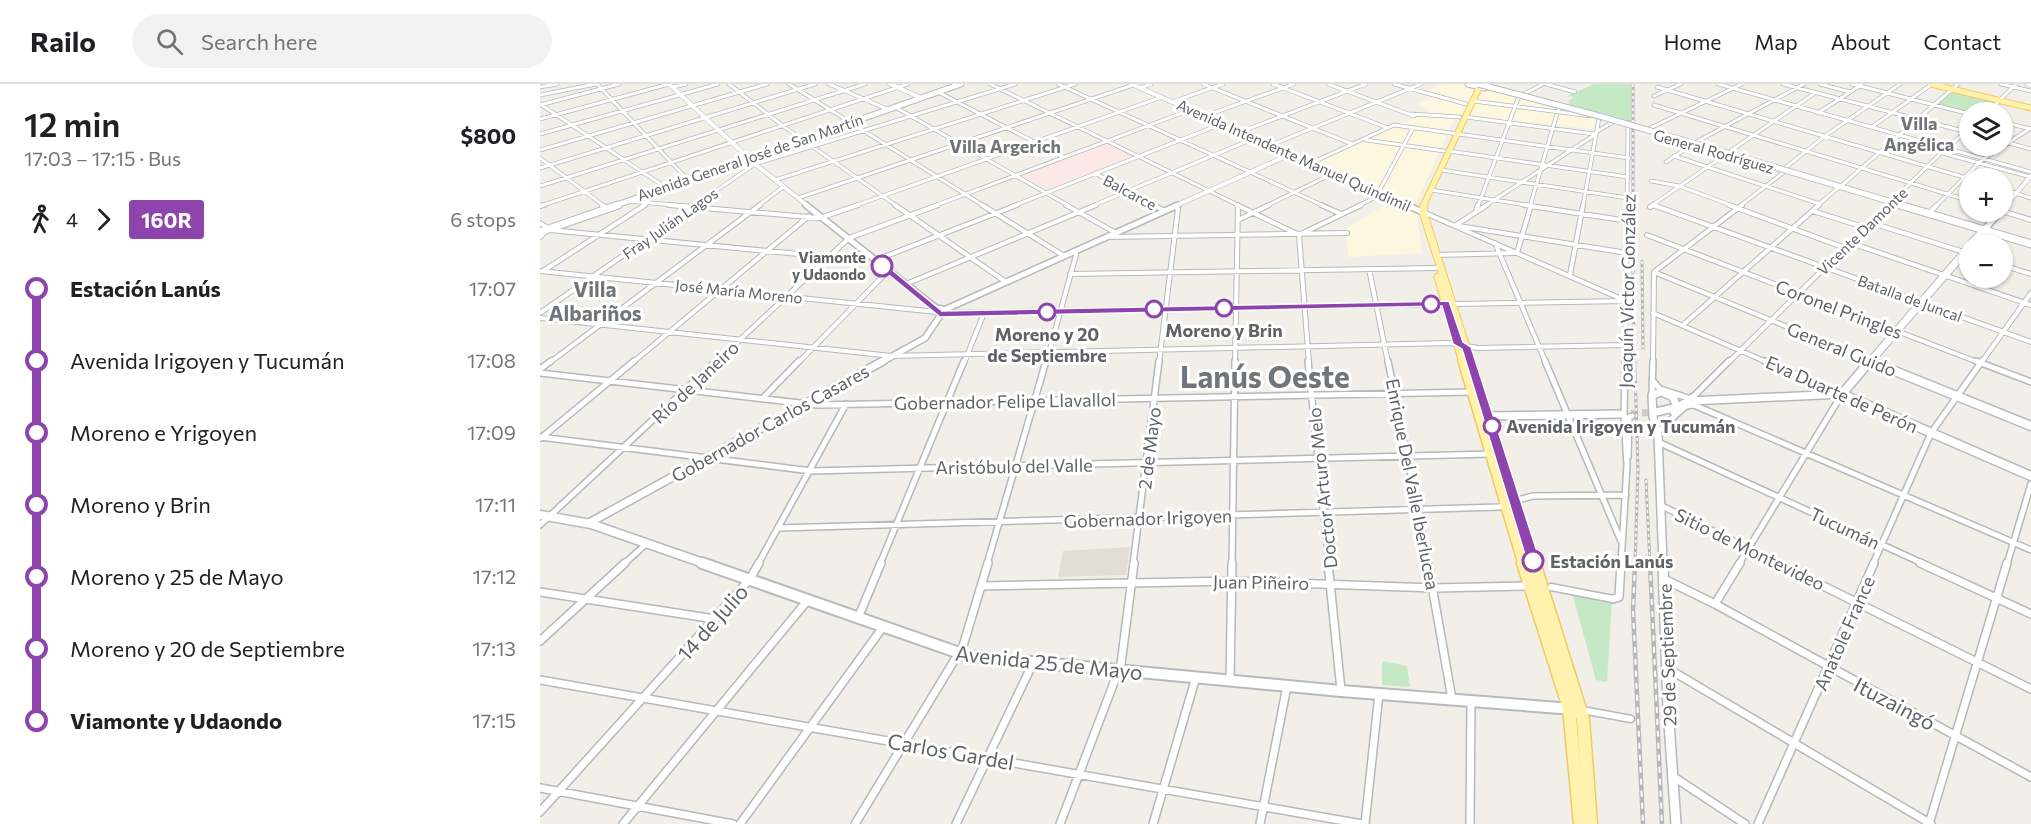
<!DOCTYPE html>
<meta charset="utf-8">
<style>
:root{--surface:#fff;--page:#f2f2f2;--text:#202124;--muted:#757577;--line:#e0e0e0}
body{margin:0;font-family:Commissioner,sans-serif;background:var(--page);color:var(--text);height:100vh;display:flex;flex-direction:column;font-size:22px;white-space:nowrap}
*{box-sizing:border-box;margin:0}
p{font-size:20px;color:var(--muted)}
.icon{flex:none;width:33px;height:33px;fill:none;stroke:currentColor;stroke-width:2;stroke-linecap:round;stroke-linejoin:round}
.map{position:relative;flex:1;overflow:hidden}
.sheet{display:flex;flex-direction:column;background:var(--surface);width:540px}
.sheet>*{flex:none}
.badge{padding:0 12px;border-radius:4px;font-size:21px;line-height:39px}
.buttons{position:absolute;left:1419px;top:18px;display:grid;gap:12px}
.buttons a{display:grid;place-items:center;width:54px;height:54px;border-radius:50%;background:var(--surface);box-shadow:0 2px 4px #0004;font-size:30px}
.map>.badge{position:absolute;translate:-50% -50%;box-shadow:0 0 0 3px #fff}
.legs{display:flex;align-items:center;gap:9px;height:66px;padding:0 24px;font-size:20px}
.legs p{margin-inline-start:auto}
.head{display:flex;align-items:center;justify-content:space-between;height:102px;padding:0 24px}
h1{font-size:33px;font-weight:600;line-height:45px}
ul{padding:0 24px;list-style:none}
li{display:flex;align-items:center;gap:21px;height:72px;font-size:22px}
li i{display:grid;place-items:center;width:9px;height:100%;margin:0 8px;background:currentColor}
li i::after{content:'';width:15px;height:15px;margin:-8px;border:4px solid;border-radius:50%;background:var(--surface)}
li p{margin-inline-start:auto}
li:first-child i{background:linear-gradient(#0000 50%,currentColor 0)}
li:last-child i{background:linear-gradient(currentColor 50%,#0000 0)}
header{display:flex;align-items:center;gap:36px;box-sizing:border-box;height:84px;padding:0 30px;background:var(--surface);border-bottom:2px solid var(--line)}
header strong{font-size:28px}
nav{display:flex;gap:33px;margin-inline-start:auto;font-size:21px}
.search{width:420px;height:54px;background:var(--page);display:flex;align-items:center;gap:15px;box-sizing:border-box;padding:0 21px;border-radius:33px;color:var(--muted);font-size:22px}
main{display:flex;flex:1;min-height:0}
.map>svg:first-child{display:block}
.commercial{fill:#fef7e0}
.education{fill:#e1ded6}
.medical{fill:#fce8e6}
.green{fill:#c5e8c5}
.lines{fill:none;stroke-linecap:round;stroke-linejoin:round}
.tertiary-tunnel{stroke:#ccccc8;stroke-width:7;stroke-dasharray:7 4;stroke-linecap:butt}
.pedestrian-casing{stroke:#b5b8bc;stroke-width:9}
.minor-far3-casing{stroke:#b5b8bc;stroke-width:4.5}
.minor-far2-casing{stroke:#b5b8bc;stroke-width:6}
.minor-far1-casing{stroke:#b5b8bc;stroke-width:8}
.minor-casing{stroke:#b5b8bc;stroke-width:10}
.tertiary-far3-casing{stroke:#b5b8bc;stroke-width:5}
.tertiary-far2-casing{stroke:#b5b8bc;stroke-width:8}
.tertiary-far1-casing{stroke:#b5b8bc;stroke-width:10}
.tertiary-casing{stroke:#b5b8bc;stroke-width:12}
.secondary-far3-casing{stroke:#b6babf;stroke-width:7}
.secondary-far2-casing{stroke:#b6babf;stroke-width:9}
.secondary-far1-casing{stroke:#b6babf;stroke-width:11}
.secondary-casing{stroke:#b6babf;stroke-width:14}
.primary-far3-casing{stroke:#f2c960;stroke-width:7}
.primary-far2-casing{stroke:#f2c960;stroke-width:9}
.primary-far1-casing{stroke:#f2c960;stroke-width:12}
.primary-casing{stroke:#f2c960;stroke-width:15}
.pedestrian{stroke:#fff;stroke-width:6}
.minor-far3{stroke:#fff;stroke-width:3}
.minor-far2{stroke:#fff;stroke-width:4}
.minor-far1{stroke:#fff;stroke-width:5}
.minor{stroke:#fff;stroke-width:7}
.tertiary-far3{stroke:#fff;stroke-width:4}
.tertiary-far2{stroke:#fff;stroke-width:5}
.tertiary-far1{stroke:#fff;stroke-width:7}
.tertiary{stroke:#fff;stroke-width:9}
.secondary-far3{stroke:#fff;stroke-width:5}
.secondary-far2{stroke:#fff;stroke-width:7}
.secondary-far1{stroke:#fff;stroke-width:8}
.secondary{stroke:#fff;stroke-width:10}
.primary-far3{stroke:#fff2af;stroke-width:5}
.primary-far2{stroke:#fff2af;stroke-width:7}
.primary-far1{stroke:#fff2af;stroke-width:9}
.primary{stroke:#fff2af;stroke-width:12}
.rail-far1-casing{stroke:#b6b7b8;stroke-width:3}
.rail-casing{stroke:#b6b7b8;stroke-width:4.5}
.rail-far1{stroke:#fff;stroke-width:1.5;stroke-dasharray:3;stroke-linecap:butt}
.rail{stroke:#fff;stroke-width:2;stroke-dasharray:6;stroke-linecap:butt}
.secondary-bridge-casing{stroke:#b6babf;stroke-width:7;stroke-linecap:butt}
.secondary-bridge{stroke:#fff;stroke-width:5}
.line-1{fill:#8e44ad;stroke:#fff;stroke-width:1.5}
.stop-1-dot{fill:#fff;stroke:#8e44ad;stroke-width:3}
.labels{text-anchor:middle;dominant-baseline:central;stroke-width:6;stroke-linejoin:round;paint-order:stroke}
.far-street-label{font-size:15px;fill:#5f6368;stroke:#fff}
.far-stop-label{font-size:15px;font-weight:bold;fill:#5f6368;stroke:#fff;text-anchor:end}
.far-quarter-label{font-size:18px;font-weight:bold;fill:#70757a;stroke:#fff}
.street-label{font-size:18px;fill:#5f6368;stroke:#fff}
.stop-label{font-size:18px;font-weight:bold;fill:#5f6368;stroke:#fff}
.quarter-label{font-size:21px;font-weight:bold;fill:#70757a;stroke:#fff}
.near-street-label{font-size:21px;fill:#5f6368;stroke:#fff}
.town-label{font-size:30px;font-weight:bold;fill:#70757a;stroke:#fff}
</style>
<header>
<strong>Railo</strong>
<div class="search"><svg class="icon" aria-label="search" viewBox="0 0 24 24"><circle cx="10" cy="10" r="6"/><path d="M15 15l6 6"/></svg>Search here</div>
<nav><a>Home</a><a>Map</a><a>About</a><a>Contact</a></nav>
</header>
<main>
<section class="sheet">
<div class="head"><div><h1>12 min</h1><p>17:03 – 17:15 · Bus</p></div><b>$800</b></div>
<div class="legs"><svg class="icon" aria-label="walk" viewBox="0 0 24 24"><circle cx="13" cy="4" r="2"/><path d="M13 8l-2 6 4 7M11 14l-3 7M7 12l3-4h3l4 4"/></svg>4<svg class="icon" aria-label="forward" viewBox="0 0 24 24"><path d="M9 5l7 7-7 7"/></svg><b class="badge" style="background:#8e44ad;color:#fff">160R</b><p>6 stops</p></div>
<ul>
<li><i style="color:#8e44ad"></i><b>Estación Lanús</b><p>17:07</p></li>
<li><i style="color:#8e44ad"></i><span>Avenida Irigoyen y Tucumán</span><p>17:08</p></li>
<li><i style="color:#8e44ad"></i><span>Moreno e Yrigoyen</span><p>17:09</p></li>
<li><i style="color:#8e44ad"></i><span>Moreno y Brin</span><p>17:11</p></li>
<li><i style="color:#8e44ad"></i><span>Moreno y 25 de Mayo</span><p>17:12</p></li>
<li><i style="color:#8e44ad"></i><span>Moreno y 20 de Septiembre</span><p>17:13</p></li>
<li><i style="color:#8e44ad"></i><b>Viamonte y Udaondo</b><p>17:15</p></li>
</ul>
</section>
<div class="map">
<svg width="1491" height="740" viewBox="0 0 1491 740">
<rect width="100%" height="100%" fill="#f1efe8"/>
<path class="commercial" d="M905 0H931L1057 35 1053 45 916 31 876 120 882 169 808 173 806 145 851 117 773 78 890 27 878 20 894 13 881 9Z"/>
<path class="education" d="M590 463 586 491 518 493 523 467Z"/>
<path class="medical" d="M565 59 592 72 509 105 482 91Z"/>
<path class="green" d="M1054 0H1091V38L1028 20 1030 19 1027 18 1034 13 1027 12Z
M1413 7 1459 18 1447 28H1430L1398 20Z
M1032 509 1072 517 1067 598 1056 596Z
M842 577 867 582 870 603 842 601Z"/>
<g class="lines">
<path class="tertiary-tunnel" d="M1080 330 1116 328"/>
<defs>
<path id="pedestrian" d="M1011 503 1073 515
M1042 626 1091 635"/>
<path id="minor-far3" d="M57 0 147 95
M189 0 243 42 357 122
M249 0 444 122
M289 0 347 25
M450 0 700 122
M518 0 784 122
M663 0 812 60
M733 0 848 44
M788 0 874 32
M854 0 926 20
M1006 0 1035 8
M1178 0 1491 88
M1243 0 1427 48
M1280 0 1310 8
M1312 0 1430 30
M1461 0 1491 7
M0 3 17 0
M133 3 146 0
M1117 3 1430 95
M600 4 611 0
M398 8 523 73
M984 10 1003 0
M0 11 56 0
M1114 12 1141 0
M933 17 1051 32
M632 18 683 0
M0 20 125 103
M0 21 79 0
M1114 21 1430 117
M355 23 529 122
M1448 28 1476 0
M1278 29 1321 1
M871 30 920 33
M665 32 754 0
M926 33 1054 50
M0 35 129 0
M1462 38 1491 45
M1332 43 1392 0
M1106 46 1202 0
M700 48 826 0
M1056 48 1073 38
M0 50 178 0
M826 56 904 67
M1462 57 1491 65
M731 61 881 0
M0 66 227 0
M909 67 1088 93
M1189 68 1275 9
M1402 69 1491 93
M1134 72 1280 120
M0 74 64 122
M1126 78 1156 58 1264 0
M771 79 854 41 1089 74
M0 84 275 0
M1245 84 1285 52 1360 0
M901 86 1088 114
M555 89 616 122
M235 96 535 0
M1111 97 1139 102 1193 122
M0 102 325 0
M1301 102 1418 0
M1462 105 1491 114
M891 106 993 122
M838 109 873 44
M258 114 593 1
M88 117 146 122
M1113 121 1116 122
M0 122 368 0
M102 122 107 119
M154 122 215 80 475 0
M218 122 243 103
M314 122 622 13
M394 122 650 26
M473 122 681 40
M552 122 715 54
M726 122 794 89
M818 122 842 110
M938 122 979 12
M945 122 1056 50
M990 122 1019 23
M1043 122 1059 34
M1087 122 1088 38
M1111 122 1185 71
M1200 122 1244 88
M1277 122 1299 103
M1347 122 1406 64 1430 45
M1396 122 1443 75 1491 44"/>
<path id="minor-far2" d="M62 121 67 124
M129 121 280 134 318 121
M355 121 466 198
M442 121 524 172
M526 121 576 149
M613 121 625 127
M697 121 759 151
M781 121 801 130
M984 121 1088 137
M1113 121 1491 258
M1189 121 1305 164
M0 122 4 121
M1110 123 1113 121
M936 127 938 121
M1273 127 1326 144
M1462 127 1491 136
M883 128 1084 216
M1388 130 1397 121
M698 136 729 121
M0 139 10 146 290 173
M1332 139 1430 170
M916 141 947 121
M919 142 1087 169
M761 150 821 121
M759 151 769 279
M1107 151 1440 279
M0 153 8 145
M567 153 807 149
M955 159 1006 279
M1311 159 1491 221
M977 169 991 121
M897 171 974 169
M336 176 477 121
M1462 181 1491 190
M829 185 848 279
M0 187 397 228
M3 187 105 121
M1114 188 1330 277
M1114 188 1202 121
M530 190 896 184
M1030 191 1043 121
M366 200 556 121
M0 229 156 121
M403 229 1086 217
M1113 229 1229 279
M0 234 351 272 909 259 938 264 1086 261
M1143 241 1279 121
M9 279 220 121
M92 279 269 132
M175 279 309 154 398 121
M258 279 348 187
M424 279 444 229
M506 279 536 171 534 167
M619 279 638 125 635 122
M695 279 698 121
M1085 279 1087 121
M1113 279 1114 188
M1188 279 1348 121
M1441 279 1491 209"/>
<path id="minor-far1" d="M768 277 789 480
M848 277 889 480
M1005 277 1081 457
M1436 277 1491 298
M0 285 11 277
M0 289 277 321 932 308
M1112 296 1120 305 1148 314
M1112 311 1113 277
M223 314 259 277
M1136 323 1155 311 1189 277
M1117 348 1146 322 1154 321 1491 466
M0 353 271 387 951 370
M1 354 94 277
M1118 358 1384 480
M1088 373 1089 333 1092 332
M974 417 993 412 1086 411
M1122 422 1240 480
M0 441 176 277
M239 444 960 423 966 421
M84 480 107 459
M218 480 306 320
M340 480 424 277
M447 480 506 277
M593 480 619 277
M692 480 695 277
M1081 480 1087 381 1084 332 1085 277
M1199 480 1302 310 1225 277
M1333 480 1391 349 1442 277
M1467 480 1491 400"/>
<path id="minor" d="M788 479 801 606
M888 479 912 615
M1237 479 1491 605
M1380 479 1491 530
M1124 495 1175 520 1491 693
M441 502 692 497 894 504 990 502
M0 508 175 535
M1073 515 1079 513 1081 479
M1175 520 1200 479
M318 534 341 479
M0 557 85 479
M1127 584 1391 740
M0 596 822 740
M690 597 692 479
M1134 693 1205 740
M0 704 193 740
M0 728 210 495 219 479
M83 740 267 517
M200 740 343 543
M315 740 423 562 448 479
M416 740 493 579
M520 740 581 580 594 479
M613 740 656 593
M720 740 747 602
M825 740 839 610
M930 740 931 617
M1218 740 1334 479
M1389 740 1467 479"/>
<path id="tertiary-far3" d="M129 0 215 80 268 122
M350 0 381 14
M591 0 870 122
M1487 0 1491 1
M635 122 751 70
M1465 122 1491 92"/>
<path id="tertiary-far2" d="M266 121 396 224 402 225
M866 121 883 128
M1462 125 1466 121
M1445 145 1460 128
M404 226 638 121
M340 279 385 254 402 229"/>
<path id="tertiary-far1" d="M1116 328 1134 324 1136 321 1133 313 1122 308 1112 311 1113 333 1118 351 1123 480
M1134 328 1150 317 1302 310
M945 332 1079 330
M49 439 343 277"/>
<path id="tertiary" d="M1123 479 1128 624 1136 740"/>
<path id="secondary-far3" d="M928 0 945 4
M1248 87 1365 122
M74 122 421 0"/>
<path id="secondary-far2" d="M1360 121 1491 160
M0 148 78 121
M1431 160 1445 145
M1330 277 1334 279
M1329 279 1430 162"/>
<path id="secondary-far1" d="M1330 277 1302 310 1491 392
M1330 277 1491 342
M0 431 51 440 166 480"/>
<path id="secondary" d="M162 479 428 572 801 607 1033 625"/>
<path id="primary-far3" d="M1391 0 1491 24
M883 122 941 0"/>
<path id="primary-far2" d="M884 121 883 128 931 279
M898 193 923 279"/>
<path id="primary-far1" d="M923 277 983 480
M930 277 994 480"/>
<path id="primary" d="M983 479 1029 624 1040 740
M994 479 1043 635 1051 740"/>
</defs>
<use href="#pedestrian" class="pedestrian-casing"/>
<use href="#minor-far3" class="minor-far3-casing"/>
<use href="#minor-far2" class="minor-far2-casing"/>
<use href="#minor-far1" class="minor-far1-casing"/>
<use href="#minor" class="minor-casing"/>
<use href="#tertiary-far3" class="tertiary-far3-casing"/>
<use href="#tertiary-far2" class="tertiary-far2-casing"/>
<use href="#tertiary-far1" class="tertiary-far1-casing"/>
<use href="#tertiary" class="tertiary-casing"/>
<use href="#secondary-far3" class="secondary-far3-casing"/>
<use href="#secondary-far2" class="secondary-far2-casing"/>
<use href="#secondary-far1" class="secondary-far1-casing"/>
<use href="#secondary" class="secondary-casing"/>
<use href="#primary-far3" class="primary-far3-casing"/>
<use href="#primary-far2" class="primary-far2-casing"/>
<use href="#primary-far1" class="primary-far1-casing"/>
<use href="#primary" class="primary-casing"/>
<use href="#pedestrian" class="pedestrian"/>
<use href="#minor-far3" class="minor-far3"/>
<use href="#minor-far2" class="minor-far2"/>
<use href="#minor-far1" class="minor-far1"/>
<use href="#minor" class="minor"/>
<use href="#tertiary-far3" class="tertiary-far3"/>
<use href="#tertiary-far2" class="tertiary-far2"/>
<use href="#tertiary-far1" class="tertiary-far1"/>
<use href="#tertiary" class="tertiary"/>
<use href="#secondary-far3" class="secondary-far3"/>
<use href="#secondary-far2" class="secondary-far2"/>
<use href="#secondary-far1" class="secondary-far1"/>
<use href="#secondary" class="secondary"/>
<use href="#primary-far3" class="primary-far3"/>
<use href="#primary-far2" class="primary-far2"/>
<use href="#primary-far1" class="primary-far1"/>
<use href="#primary" class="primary"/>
<defs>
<path id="rail-far1" d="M1093 0V219L1098 386 1095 480
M1102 177 1103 264
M1106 396 1110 480"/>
<path id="rail" d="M1095 479 1093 526 1103 740
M1110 479 1122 740"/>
</defs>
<use href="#rail-far1" class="rail-far1-casing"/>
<use href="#rail" class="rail-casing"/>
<use href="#rail-far1" class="rail-far1"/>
<use href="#rail" class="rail"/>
<defs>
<path id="secondary-bridge" d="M938 0 1063 33 1248 87"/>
</defs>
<use href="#secondary-bridge" class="secondary-bridge-casing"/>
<use href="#secondary-bridge" class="secondary-bridge"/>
</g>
<path class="line-1" d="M339 180H345L402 227 909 217 923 258 931 263 1000 477 993 482 987 477 922 265 913 260 902 222 400 233 339 183Z"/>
<g class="stop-1-dot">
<circle cx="342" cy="182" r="10"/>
<circle cx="891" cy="220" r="8"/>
<circle cx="684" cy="224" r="8"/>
<circle cx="614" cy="225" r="8"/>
<circle cx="507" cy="228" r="8"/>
<circle cx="952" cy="342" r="8"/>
<circle cx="993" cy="477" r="10"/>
</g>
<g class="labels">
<g class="far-street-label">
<text transform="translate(1174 67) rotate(16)">General Rodríguez</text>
<text transform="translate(754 71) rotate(24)">Avenida Intendente Manuel Quindimil</text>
<text transform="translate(210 73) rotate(-19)">Avenida General José de San Martín</text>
<text transform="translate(590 108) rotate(28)">Balcarce</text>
<text transform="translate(130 139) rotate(-35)">Fray Julián Lagos</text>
<text transform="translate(1322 147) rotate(-44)">Vicente Damonte</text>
<text transform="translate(199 207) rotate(6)">José María Moreno</text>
<text transform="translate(1370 214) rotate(20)">Batalla de Juncal</text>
</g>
<g class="far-stop-label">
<text x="326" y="173">Viamonte<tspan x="326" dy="17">y Udaondo</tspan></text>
</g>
<g class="far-quarter-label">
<text x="1379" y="39">Villa<tspan x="1379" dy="21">Angélica</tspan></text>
<text x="465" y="62">Villa Argerich</text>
</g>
<g class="street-label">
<text transform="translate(1087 207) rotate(-89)">Joaquín Víctor González</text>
<text transform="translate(1299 225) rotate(21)">Coronel Pringles</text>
<text transform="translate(1302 265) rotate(22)">General Guido</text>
<text transform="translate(155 298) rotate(-43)">Río de Janeiro</text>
<text transform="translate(1302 310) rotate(24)">Eva Duarte de Perón</text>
<text transform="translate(465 317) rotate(-1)">Gobernador Felipe Llavallol</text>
<text transform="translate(230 339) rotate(-29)">Gobernador Carlos Casares</text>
<text transform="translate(609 364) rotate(-83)">2 de Mayo</text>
<text transform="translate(474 382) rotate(-1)">Aristóbulo del Valle</text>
<text transform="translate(873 400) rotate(79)">Enrique Del Valle Iberlucea</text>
<text transform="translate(782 404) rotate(-96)">Doctor Arturo Melo</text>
<text transform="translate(608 434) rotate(-2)">Gobernador Irigoyen</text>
<text transform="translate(1305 444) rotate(25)">Tucumán</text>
<text transform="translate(1210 465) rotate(26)">Sitio de Montevideo</text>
<text transform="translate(721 498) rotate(1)">Juan Piñeiro</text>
<text transform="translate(1304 549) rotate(-66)">Anatole France</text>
<text transform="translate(1127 571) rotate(-92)">29 de Septiembre</text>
</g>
<g class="stop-label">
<text x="684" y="246">Moreno y Brin</text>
<text x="507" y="250">Moreno y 20<tspan x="507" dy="21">de Septiembre</tspan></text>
<text x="966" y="342" text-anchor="start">Avenida Irigoyen y Tucumán</text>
<text x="1010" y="477" text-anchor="start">Estación Lanús</text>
</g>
<g class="quarter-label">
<text x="55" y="204">Villa<tspan x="55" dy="24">Albariños</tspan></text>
</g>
<g class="near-street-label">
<text transform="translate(172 538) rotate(-48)">14 de Julio</text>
<text transform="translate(509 578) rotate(6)">Avenida 25 de Mayo</text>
<text transform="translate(1355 619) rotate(28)">Ituzaingó</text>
<text transform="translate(411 667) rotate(10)">Carlos Gardel</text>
</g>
<g class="town-label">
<text x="725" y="291">Lanús Oeste</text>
</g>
</g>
</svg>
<div class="buttons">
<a><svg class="icon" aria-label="layers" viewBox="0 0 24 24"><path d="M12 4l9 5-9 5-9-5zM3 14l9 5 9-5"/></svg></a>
<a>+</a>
<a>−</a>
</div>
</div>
</main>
